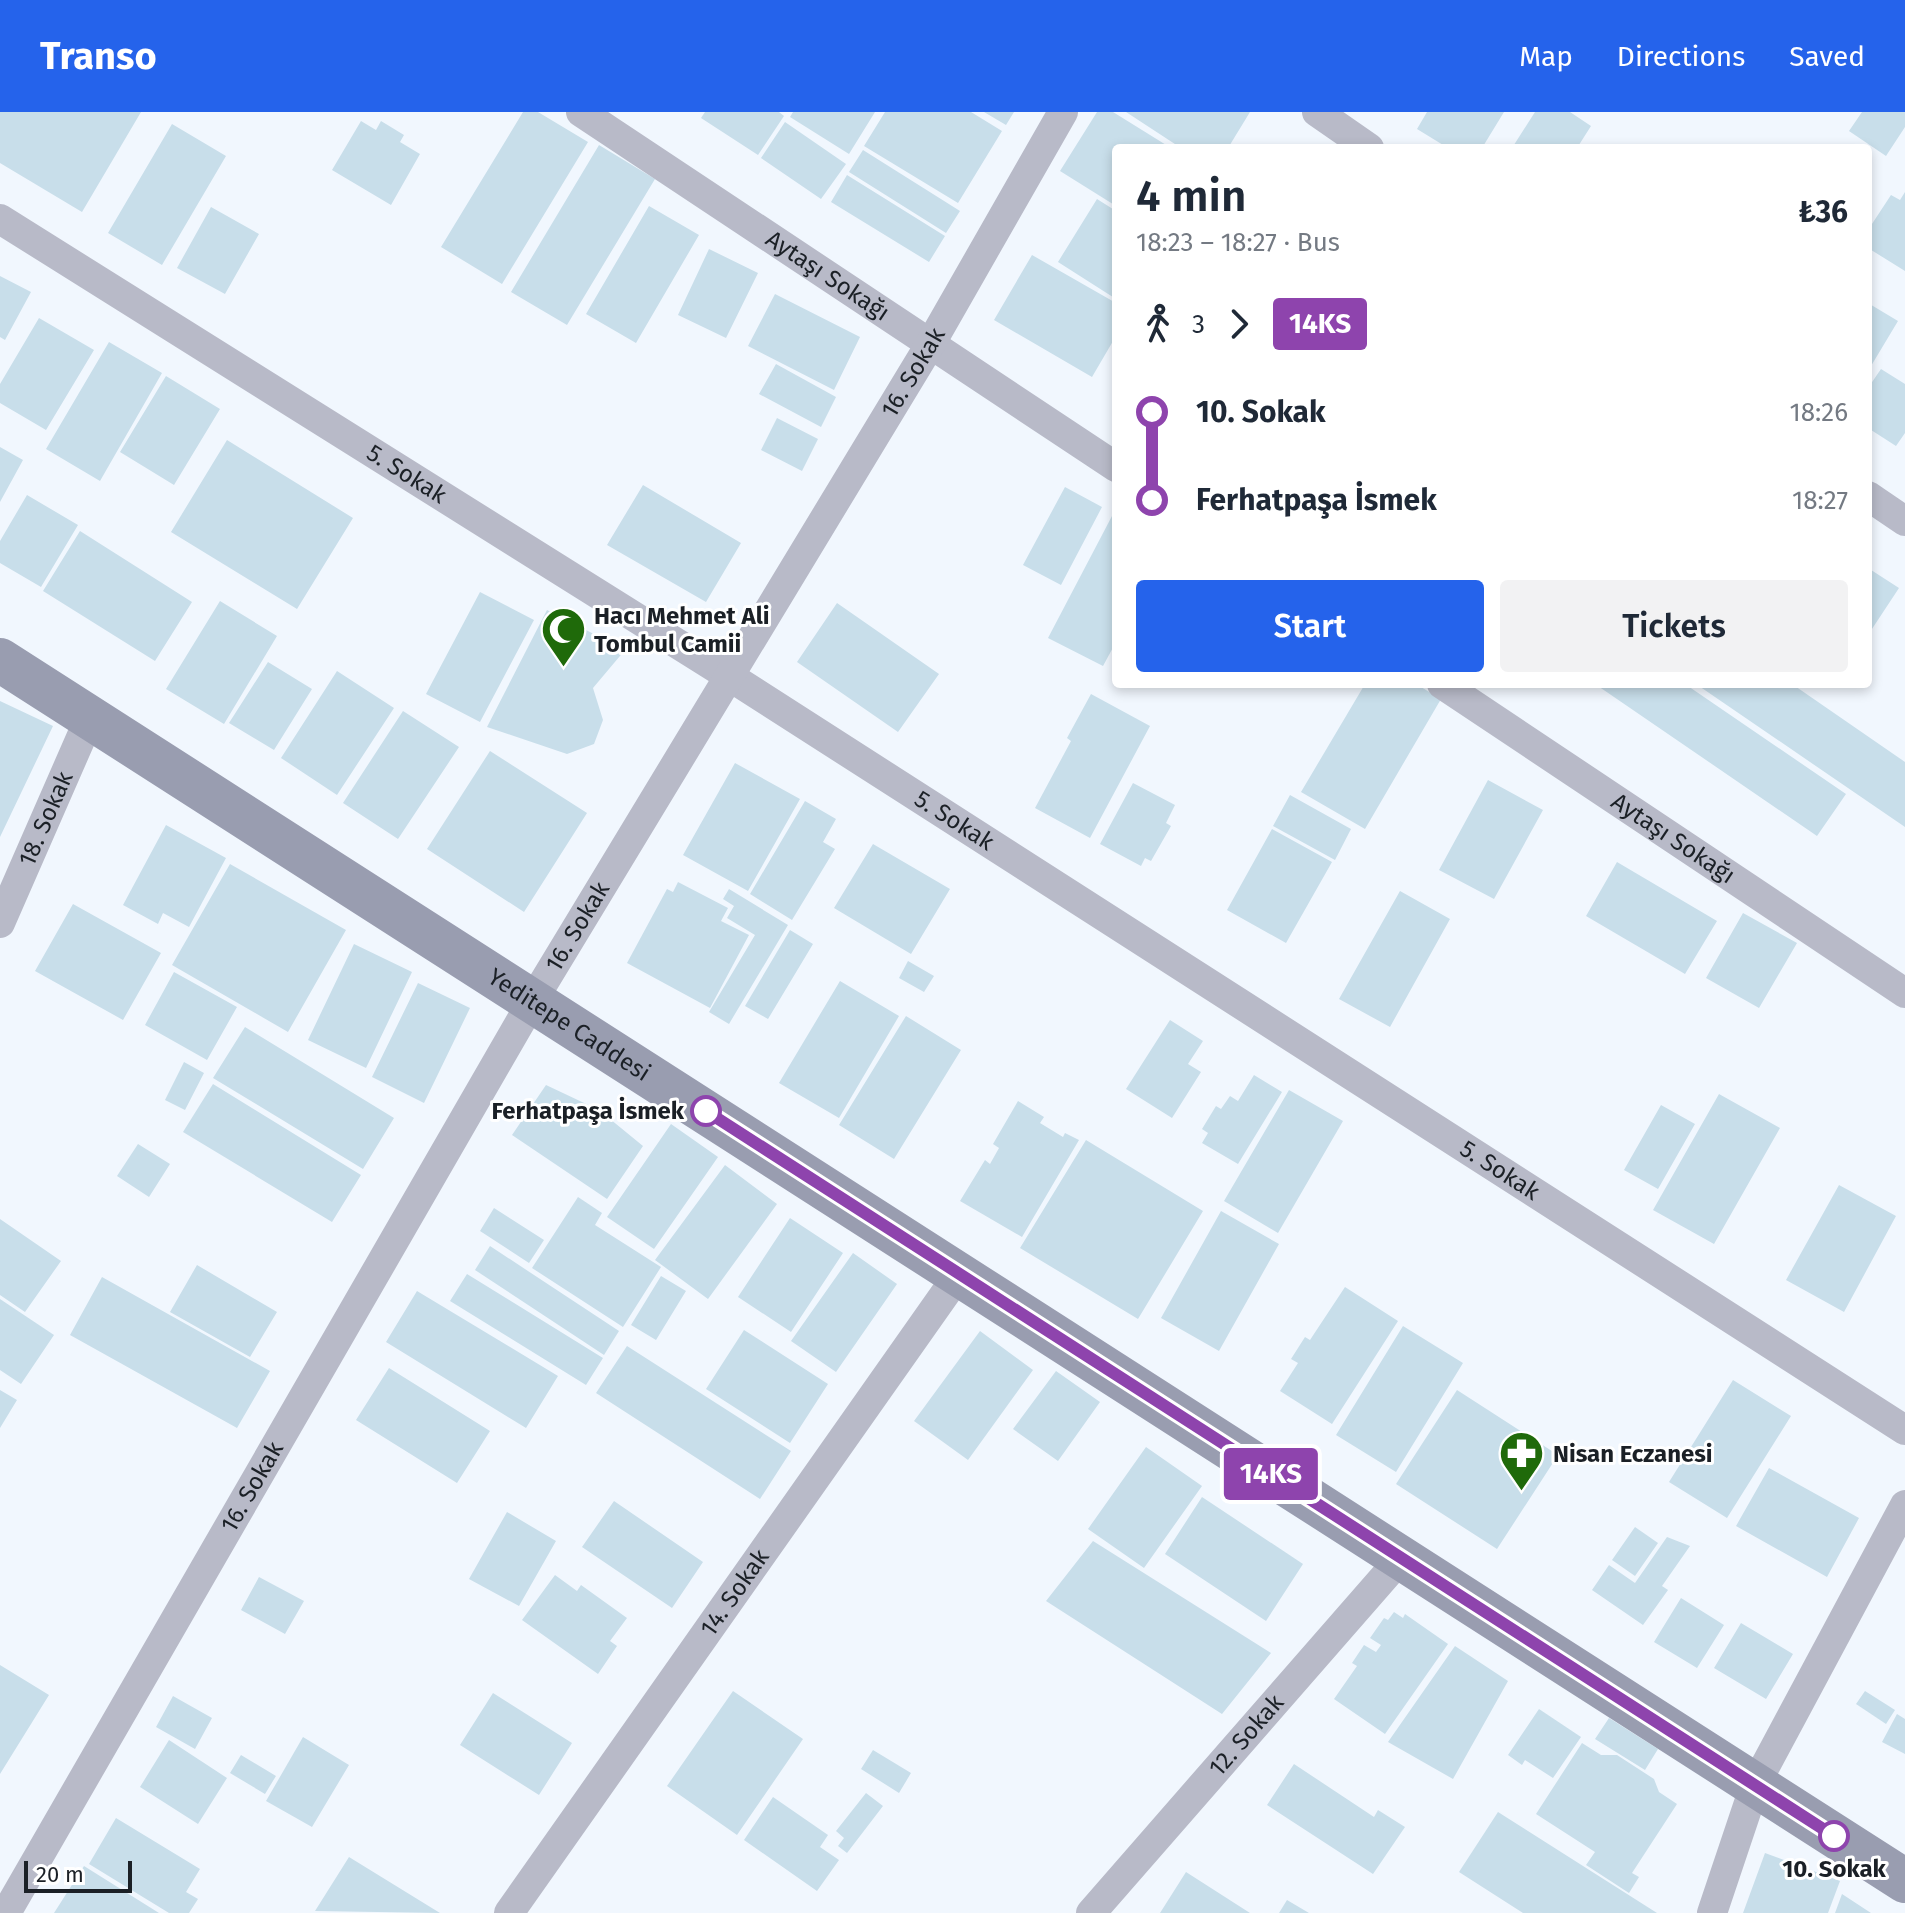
<!DOCTYPE html>
<meta charset="utf-8">
<style>
:root{--surface:#fff;--page:#f2f2f3;--text:#1f2937;--muted:#747a83;--accent:#2563eb}
body{margin:0;font-family:"Fira Sans",sans-serif;background:var(--page);color:var(--text);height:100vh;display:flex;flex-direction:column;font-size:30px;white-space:nowrap}
*{box-sizing:border-box;margin:0}
p{font-size:26px;color:var(--muted)}
.icon{flex:none;width:44px;height:44px;fill:none;stroke:currentColor;stroke-width:2;stroke-linecap:round;stroke-linejoin:round}
.map{position:relative;flex:1;overflow:hidden}
.side{position:absolute;left:1112px;top:32px;width:760px;height:544px;display:flex;flex-direction:column;background:var(--surface);border-radius:8px;box-shadow:0 4px 12px #0003}
.side>*{flex:none}
.badge{padding:0 16px;border-radius:6px;font-size:28px;line-height:52px}
.scale{position:absolute;left:24px;bottom:20px;width:108px;box-sizing:border-box;padding-left:8px;border:4px solid #1b2026;border-top:0;font-size:22px;line-height:28px;white-space:nowrap;color:#1b2026;-webkit-text-stroke:6px #fff;paint-order:stroke}
.map>.badge{position:absolute;translate:-50% -50%;box-shadow:0 0 0 4px #fff}
.legs{display:flex;align-items:center;gap:12px;height:88px;padding:0 24px;font-size:26px}
.legs p{margin-inline-start:auto}
.headline{display:flex;align-items:center;justify-content:space-between;height:136px;padding:0 24px}
h1{font-size:44px;font-weight:600;line-height:60px}
.primary-button{display:flex;gap:16px;margin-top:auto;padding:16px 24px}
.primary-button a{flex:1;height:92px;border-radius:8px;background:var(--accent);color:#fff;font-size:32px;font-weight:600;line-height:92px;text-align:center}
.primary-button a+a{background:var(--page);color:var(--text)}
ul{padding:0 24px;list-style:none}
li{display:flex;align-items:center;gap:28px;height:88px;font-size:30px}
li i{display:grid;place-items:center;width:12px;height:100%;margin:0 10px;background:currentColor}
li i::after{content:'';width:20px;height:20px;margin:-10px;border:6px solid;border-radius:50%;background:var(--surface)}
li p{margin-inline-start:auto}
li:first-child i{background:linear-gradient(#0000 50%,currentColor 0)}
li:last-child i{background:linear-gradient(currentColor 50%,#0000 0)}
header{display:flex;align-items:center;gap:48px;box-sizing:border-box;height:112px;padding:0 40px;background:var(--accent);color:#fff}
header strong{font-size:38px}
nav{display:flex;gap:44px;margin-inline-start:auto;font-size:28px}
.map>svg:first-child{display:block}
.building{fill:#c8deea}
.lines{fill:none;stroke-linecap:round;stroke-linejoin:round}
.street{stroke:#b8bac8;stroke-width:30}
.secondary{stroke:#999db0;stroke-width:44}
.line-1-casing{stroke:#fff;stroke-width:18}
.line-1{stroke:#8e44ad;stroke-width:12}
.stop-1-dot{fill:#fff;stroke:#8e44ad;stroke-width:4}
.labels{text-anchor:middle;dominant-baseline:central;stroke-width:6;stroke-linejoin:round;paint-order:stroke}
.street-label{font-size:24px;fill:#1b2026;stroke:#fff}
.poi-label{font-size:24px;font-weight:bold;fill:#1b2026;stroke:#fff;text-anchor:start}
.stop-label{font-size:24px;font-weight:bold;fill:#1b2026;stroke:#fff;text-anchor:end}
</style>
<header>
<strong>Transo</strong>
<nav><a>Map</a><a>Directions</a><a>Saved</a></nav>
</header>
<div class="map">
<svg width="1905" height="1801" viewBox="0 0 1905 1801">
<rect width="100%" height="100%" fill="#f1f7fe"/>
<path class="building" d="M0 0H141L82 100 0 51Z
M523 0H538L588 30 502 172 441 135Z
M705 0H779L784 4 758 43 701 6Z
M793 0H875L849 42 790 5Z
M885 0H971L1002 19 958 91 864 34Z
M984 0H1014L1006 13Z
M1097 0H1113L1171 36H1116V94L1060 59Z
M1126 0H1250L1228 36H1181Z
M1427 0H1504L1482 36H1448L1417 17Z
M1535 0H1570L1591 14 1577 36H1512Z
M1862 0H1905V15L1886 44 1849 19Z
M361 9 376 18 381 9 404 23 400 30 420 42 391 93 332 58Z
M785 10 846 52 821 87 761 46Z
M172 12 226 44 162 153 108 121Z
M599 33 655 67 567 213 511 180Z
M863 38 960 99 946 121 849 60Z
M847 63 945 124 929 150 831 90Z
M1905 80V159L1868 136V118L1891 83 1900 88Z
M1097 87 1116 99V187L1058 150Z
M649 94 699 123 636 231 586 202Z
M211 95 259 122 225 182 177 156Z
M709 137 758 161 726 226 678 203Z
M1032 143 1116 191V224L1092 265 994 208Z
M0 164 31 180 5 228 0 225Z
M775 182 860 225 834 278 748 234Z
M1868 191 1898 209 1868 259Z
M39 206 94 238 46 318 0 291V272Z
M109 230 162 261 100 369 46 337Z
M776 252 836 285 821 315 759 282Z
M1881 257 1905 272V321L1896 334 1868 316V276Z
M166 264 220 297 174 373 120 340Z
M777 306 818 327 802 359 761 338Z
M227 328 353 406 297 497 171 420Z
M0 335 23 348 0 390Z
M643 373 741 431 706 490 607 433Z
M1065 375 1102 395 1061 473 1023 453Z
M27 383 78 413 41 475 0 451V429Z
M1112 404 1116 406V530L1103 554 1048 526Z
M80 419 192 490 155 549 43 479Z
M1868 456 1899 476 1868 523Z
M480 480 534 508 480 610 426 582Z
M220 489 277 524 224 612 166 577Z
M837 491 939 562 898 620 797 550Z
M547 498 625 538 593 576 603 608 594 632 567 642 487 615Z
M268 550 312 577 274 638 229 611Z
M337 559 394 596 337 683 281 646Z
M1365 572H1416L1441 587 1365 717 1301 680Z
M1595 572H1685L1846 682 1817 724Z
M1696 572H1792L1905 650V715Z
M1091 582 1150 614 1090 726 1035 696 1071 629 1067 626Z
M0 589 53 614 0 725Z
M403 599 459 635 398 727 343 691Z
M490 639 587 701 524 800 427 737Z
M735 651 800 687 748 779 683 743Z
M1488 668 1543 698 1494 787 1439 758Z
M1133 671 1175 693 1166 711 1171 714 1151 749 1145 746 1141 754 1100 732Z
M1290 683 1351 717 1335 748 1273 714Z
M805 689 836 707 823 730 835 737 792 808 750 782Z
M166 713 226 746 189 815 163 801 158 812 123 793Z
M1272 717 1332 750 1286 831 1227 798Z
M873 732 950 777 911 842 834 796Z
M1617 750 1717 809 1685 862 1586 804Z
M230 752 346 818 288 920 172 853Z
M678 770 728 796 721 809 749 823 710 896 627 851 667 777 673 780Z
M729 777 788 813 729 912 709 900 755 823 727 806 734 794 723 787Z
M1400 779 1450 807 1390 915 1339 887Z
M73 792 161 841 123 908 35 859Z
M1743 801 1797 831 1759 896 1706 866Z
M790 818 813 832 768 907 745 894Z
M354 832 412 860 366 956 308 928Z
M908 849 934 864 924 880 899 866Z
M174 860 237 895 207 948 145 913Z
M840 869 899 904 839 1006 779 971Z
M418 871 470 896 424 991 372 965Z
M906 904 961 938 894 1047 839 1013Z
M1170 908 1203 929 1188 952 1201 960 1172 1006 1126 977Z
M245 915 394 1006 363 1057 213 966Z
M184 950 204 961 185 998 165 988Z
M1254 963 1282 980 1238 1052 1202 1031 1208 1021 1202 1017 1216 994 1221 997 1230 984 1238 989Z
M213 972 361 1063 332 1110 183 1020Z
M546 973 599 998 643 1034 607 1087 512 1023Z
M1289 978 1343 1009 1278 1121 1224 1089Z
M1719 982 1780 1016 1714 1132 1653 1098Z
M1018 989 1044 1005 1040 1011 1063 1025 1065 1021 1079 1028 1022 1125 960 1089 985 1048 990 1052 999 1036 993 1032Z
M1661 993 1695 1012 1658 1077 1624 1058Z
M671 1012 718 1045 654 1137 607 1105Z
M1086 1028 1203 1099 1138 1207 1020 1136Z
M138 1032 170 1052 149 1085 117 1064Z
M725 1053 777 1092 708 1187 655 1148Z
M1839 1073 1896 1104 1844 1200 1786 1168Z
M578 1085 602 1101 595 1113 661 1155 623 1215 532 1156Z
M494 1096 544 1128 529 1151 480 1119Z
M1221 1099 1279 1132 1219 1239 1161 1206Z
M790 1106 843 1141 791 1220 738 1185Z
M0 1107 61 1149 25 1200 0 1183Z
M490 1134 619 1219 604 1243 475 1158Z
M853 1141 897 1172 836 1260 791 1229Z
M197 1153 277 1200 250 1245 170 1200Z
M467 1162 603 1246 586 1273 450 1189Z
M661 1164 686 1179 656 1228 631 1213Z
M102 1165 270 1259 237 1316 70 1223Z
M1345 1175 1398 1209 1332 1312 1280 1279 1298 1251 1291 1247 1305 1225 1310 1228Z
M417 1179 558 1264 526 1316 386 1230Z
M0 1187 54 1223 21 1272 0 1258Z
M1403 1214 1463 1251 1396 1360 1336 1323Z
M744 1218 828 1272 790 1331 706 1277Z
M980 1219 1033 1258 968 1348 914 1309Z
M627 1234 791 1339 760 1387 596 1281Z
M389 1256 490 1319 457 1371 356 1308Z
M1056 1259 1100 1290 1058 1349 1013 1317Z
M1733 1268 1791 1304 1727 1406 1669 1370Z
M0 1278 17 1288 0 1316Z
M1457 1278 1558 1343 1497 1437 1396 1372Z
M1146 1335 1202 1374 1144 1456 1088 1417Z
M1769 1356 1859 1406 1827 1465 1736 1414Z
M1202 1385 1303 1452 1266 1509 1165 1442Z
M614 1389 703 1450 672 1496 582 1435Z
M507 1400 556 1429 519 1494 469 1467Z
M1635 1415 1658 1431 1635 1464 1612 1448Z
M1667 1425 1690 1434 1662 1474 1668 1478 1643 1513 1592 1478 1609 1453 1635 1471Z
M1093 1429 1271 1541 1222 1602 1046 1489Z
M555 1463 577 1479 581 1473 627 1506 610 1529 617 1534 598 1562 522 1508Z
M259 1465 304 1489 285 1522 241 1498Z
M1681 1486 1724 1513 1697 1556 1654 1530Z
M1394 1500 1403 1506 1405 1502 1448 1532 1385 1622 1334 1587 1357 1554 1352 1551 1364 1533 1376 1540 1381 1533 1370 1526 1384 1506 1388 1508Z
M1741 1511 1793 1542 1766 1587 1714 1556Z
M1455 1534 1508 1569 1453 1667 1388 1630Z
M0 1553 49 1583 0 1662Z
M733 1579 803 1627 737 1723 667 1674Z
M1865 1579 1895 1598 1886 1612 1856 1592Z
M493 1581 572 1631 539 1683 460 1633Z
M173 1584 212 1606 195 1637 156 1615Z
M1539 1597 1581 1625 1553 1666 1525 1648 1522 1653 1508 1643Z
M1897 1602 1905 1607V1642L1882 1630Z
M1609 1606 1658 1637 1645 1658 1595 1627Z
M303 1625 349 1653 312 1715 266 1689Z
M169 1628 227 1666 198 1712 140 1675Z
M1582 1631 1601 1643H1617L1654 1667 1659 1680 1677 1692 1632 1761 1639 1765 1629 1781 1586 1753 1595 1740 1536 1702Z
M873 1638 911 1661 899 1681 861 1657Z
M241 1643 276 1664 265 1682 230 1661Z
M1294 1652 1374 1705 1378 1698 1405 1715 1373 1762 1267 1693Z
M866 1681 883 1694 847 1741 838 1734 844 1726 836 1719Z
M773 1685 828 1723 820 1735 839 1748 817 1779 744 1728Z
M1498 1700 1657 1801H1523L1459 1760Z
M116 1706 200 1757 186 1780 198 1787 189 1801H169L89 1752Z
M1765 1741 1840 1769 1828 1801H1743Z
M349 1745 440 1801 315 1799Z
M84 1754 159 1801H54Z
M1186 1760 1250 1801H1160Z
M1842 1782 1871 1801H1835Z
M1287 1788 1309 1801H1279Z"/>
<g class="lines">
<g class="street">
<path id="s1" d="M581 0 1116 355"/>
<path d="M1317 0 1369 36"/>
<path id="s2" d="M0 107 729 564 1905 1318"/>
<path d="M1868 384 1905 409"/>
<path id="s3" d="M1442 572 1905 881"/>
<path id="s4" d="M0 811 91 603"/>
<path id="s5" d="M6 1801 533 888 931 231 1063 0"/>
<path id="s6" d="M509 1801 959 1162"/>
<path id="s7" d="M1091 1801 1401 1446"/>
<path d="M1712 1801 1755 1673 1905 1393"/>
</g>
<path class="secondary" id="s8" d="M0 548 1905 1769"/>
</g>
<g class="lines">
<defs>
<path id="line-1" d="M706 999 1834 1724"/>
</defs>
<use href="#line-1" class="line-1-casing"/>
<use href="#line-1" class="line-1"/>
</g>
<defs>
<symbol id="mosque-pin" viewBox="-11 -11 22 30"><path d="M0 17L-7.5 6A9.5 9.5 0 1 1 7.5 6Z" fill="#1f6a0a" stroke="#fff"/><path d="M3.5-4.9A6 6 0 1 0 3.5 4.9A5 5 0 1 1 3.5-4.9Z" fill="#fff"/></symbol>
<symbol id="pharmacy-pin" viewBox="-11 -11 22 30"><path d="M0 17L-7.5 6A9.5 9.5 0 1 1 7.5 6Z" fill="#1f6a0a" stroke="#fff"/><path d="M-2-6h4v4h4v4h-4v4h-4v-4h-4v-4h4Z" fill="#fff"/></symbol>
</defs>
<g fill-rule="evenodd">
<use href="#mosque-pin" x="538" y="492" width="51" height="69"/>
<use href="#pharmacy-pin" x="1496" y="1316" width="51" height="69"/>
</g>
<g class="stop-1-dot">
<circle cx="706" cy="999" r="14"/>
<circle cx="1834" cy="1724" r="14"/>
</g>
<g class="labels">
<g class="street-label">
<text stroke="none"><textPath href="#s1" startOffset="296">Aytaşı Sokağı</textPath></text>
<text stroke="none"><textPath href="#s5" startOffset="1788">16. Sokak</textPath></text>
<text stroke="none"><textPath href="#s2" startOffset="480">5. Sokak</textPath></text>
<text stroke="none"><textPath href="#s4" startOffset="114">18. Sokak</textPath></text>
<text stroke="none"><textPath href="#s2" startOffset="1128">5. Sokak</textPath></text>
<text stroke="none"><textPath href="#s3" startOffset="278">Aytaşı Sokağı</textPath></text>
<text stroke="none"><textPath href="#s5" startOffset="1140">16. Sokak</textPath></text>
<text stroke="none"><textPath href="#s8" startOffset="676">Yeditepe Caddesi</textPath></text>
<text stroke="none"><textPath href="#s2" startOffset="1776">5. Sokak</textPath></text>
<text stroke="none"><textPath href="#s5" startOffset="492">16. Sokak</textPath></text>
<text stroke="none"><textPath href="#s6" startOffset="392">14. Sokak</textPath></text>
<text stroke="none"><textPath href="#s7" startOffset="236">12. Sokak</textPath></text>
</g>
<g class="poi-label">
<text x="594" y="504">Hacı Mehmet Ali<tspan x="594" dy="28">Tombul Camii</tspan></text>
<text x="1553" y="1342">Nisan Eczanesi</text>
</g>
<g class="stop-label">
<text x="684" y="999">Ferhatpaşa İsmek</text>
<text x="1834" y="1757" text-anchor="middle">10. Sokak</text>
</g>
</g>
</svg>
<div class="scale">20 m</div>
<b class="badge" style="left:1271px;top:1362px;background:#8e44ad;color:#fff">14KS</b>
<section class="side">
<div class="headline"><div><h1>4 min</h1><p>18:23 – 18:27 · Bus</p></div><b>₺36</b></div>
<div class="legs"><svg class="icon" aria-label="walk" viewBox="0 0 24 24"><circle cx="13" cy="4" r="2"/><path d="M13 8l-2 6 4 7M11 14l-3 7M7 12l3-4h3l4 4"/></svg>3<svg class="icon" aria-label="forward" viewBox="0 0 24 24"><path d="M9 5l7 7-7 7"/></svg><b class="badge" style="background:#8e44ad;color:#fff">14KS</b></div>
<ul>
<li><i style="color:#8e44ad"></i><b>10. Sokak</b><p>18:26</p></li>
<li><i style="color:#8e44ad"></i><b>Ferhatpaşa İsmek</b><p>18:27</p></li>
</ul>
<div class="primary-button"><a>Start</a><a>Tickets</a></div>
</section>
</div>
